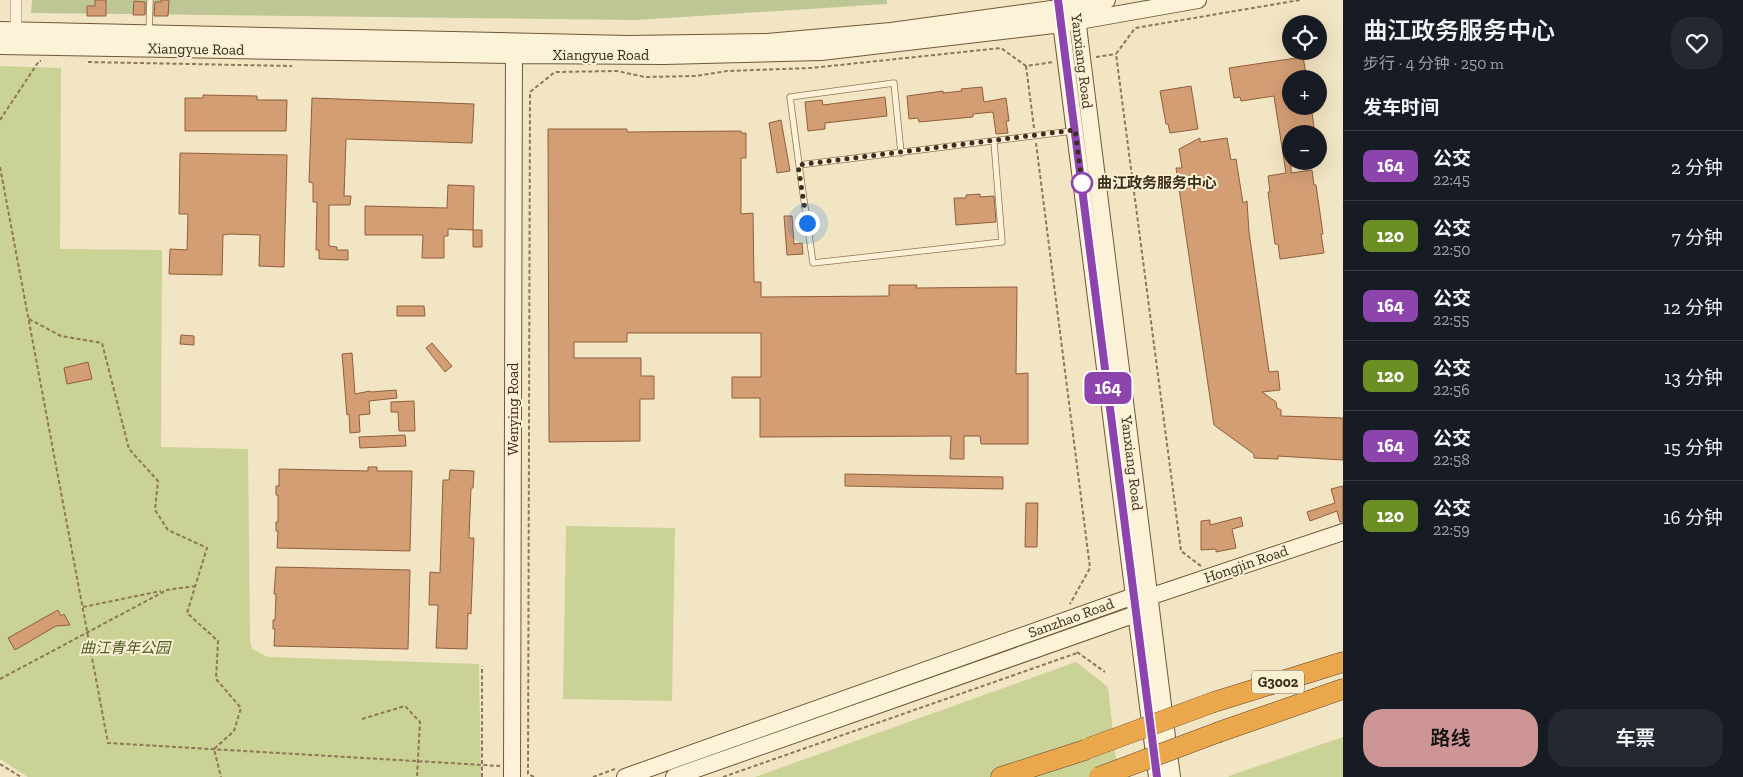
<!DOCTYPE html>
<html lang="zh">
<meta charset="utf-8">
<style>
:root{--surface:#171b24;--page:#242831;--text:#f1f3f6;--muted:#9ea1a6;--line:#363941;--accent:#ce9596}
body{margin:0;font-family:"Zilla Slab","Noto Sans SC",serif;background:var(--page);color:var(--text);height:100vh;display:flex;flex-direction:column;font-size:19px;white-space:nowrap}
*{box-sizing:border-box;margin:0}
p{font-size:16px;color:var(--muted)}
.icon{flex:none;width:28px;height:28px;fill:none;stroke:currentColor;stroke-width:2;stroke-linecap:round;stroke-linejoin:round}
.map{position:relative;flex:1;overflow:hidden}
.panel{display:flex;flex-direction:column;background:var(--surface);width:400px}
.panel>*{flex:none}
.badge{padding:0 10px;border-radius:8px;font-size:18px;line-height:32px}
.fabs{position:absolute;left:1282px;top:15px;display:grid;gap:10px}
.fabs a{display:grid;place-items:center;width:45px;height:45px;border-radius:50%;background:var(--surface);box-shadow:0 5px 20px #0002;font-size:25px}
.you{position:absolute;width:25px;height:25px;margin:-12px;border:4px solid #fff;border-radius:50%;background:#1a73e8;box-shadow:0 0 0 8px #1a73e833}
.map>.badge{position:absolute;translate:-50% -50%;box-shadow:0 0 0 2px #fff}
h2{padding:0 20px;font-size:19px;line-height:45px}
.round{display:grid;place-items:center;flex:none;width:52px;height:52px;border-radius:20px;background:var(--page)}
.overview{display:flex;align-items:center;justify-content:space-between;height:85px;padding:0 20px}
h1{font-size:24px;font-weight:600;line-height:38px}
.action{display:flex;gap:10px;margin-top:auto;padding:10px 20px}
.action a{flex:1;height:58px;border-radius:20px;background:var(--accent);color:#111;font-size:20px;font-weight:600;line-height:58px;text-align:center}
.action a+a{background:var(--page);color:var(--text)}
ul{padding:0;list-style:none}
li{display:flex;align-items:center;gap:15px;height:70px;padding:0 20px;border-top:1px solid var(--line)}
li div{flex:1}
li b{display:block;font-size:19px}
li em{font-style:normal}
li .badge{min-width:55px;font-weight:700;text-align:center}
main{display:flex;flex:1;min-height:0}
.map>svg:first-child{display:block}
.green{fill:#cad295}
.cemetery{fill:#bfc695}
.building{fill:#d49e75;stroke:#905e3b}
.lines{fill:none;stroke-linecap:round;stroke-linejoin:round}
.lane-casing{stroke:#8f7657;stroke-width:7}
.street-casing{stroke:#8f7657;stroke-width:12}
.secondary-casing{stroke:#70573a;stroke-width:18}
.highway-casing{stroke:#5c432c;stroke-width:21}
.path{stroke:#8f7657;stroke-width:2;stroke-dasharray:4 2.5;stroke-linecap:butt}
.lane{stroke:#fcf2d7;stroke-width:5.5}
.street{stroke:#fcf2d7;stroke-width:11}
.secondary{stroke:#fcf2d7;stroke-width:16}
.highway{stroke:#eaa74b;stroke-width:20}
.highway-bridge-casing{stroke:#5c432c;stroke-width:21;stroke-linecap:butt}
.highway-bridge{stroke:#eaa74b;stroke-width:20}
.line-casing{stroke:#fff;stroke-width:11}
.line{stroke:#8e44ad;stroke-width:8}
.walk{stroke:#3d2d1d;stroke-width:5;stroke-dasharray:0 9}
.stop-dot{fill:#fff;stroke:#8e44ad;stroke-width:2.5}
.labels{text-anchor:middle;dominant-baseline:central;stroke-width:4;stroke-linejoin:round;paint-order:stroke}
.shield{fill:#f9efd3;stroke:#756754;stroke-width:1}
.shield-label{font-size:14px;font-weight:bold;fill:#3d2d1d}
.street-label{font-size:15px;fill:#3d2d1d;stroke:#f9efd3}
.stop-label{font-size:15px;font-weight:bold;fill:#3d2d1d;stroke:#f9efd3;text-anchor:start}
.park-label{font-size:15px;font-style:italic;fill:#4c5b21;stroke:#f9efd3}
</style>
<main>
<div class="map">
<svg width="1343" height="777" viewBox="0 0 1343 777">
<rect width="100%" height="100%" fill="#f2e5c3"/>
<path class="green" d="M0 66 61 68 60 249 162 250 161 447 248 449 250 640 252 649 268 657 479 664 481 777H28L0 759Z
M566 526 675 528 672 701 563 699Z
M1076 662 1108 687 1118 777H755Z
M1343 737V777H1229V776Z"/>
<path class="cemetery" d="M32 0H887V4L636 20 31 13Z"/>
<path class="building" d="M95 0H106V16H87V6H95Z
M161 0H169L168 16H154L155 2H161Z
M134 1 145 2V15H133Z
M1303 57 1307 79H1291V106H1311L1315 134H1291V173L1312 170 1314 185H1316L1323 234H1321L1324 253 1280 259 1278 244H1275L1268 192H1270L1268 176 1286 173 1274 96 1241 101 1240 97 1234 98 1229 68Z
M1191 86 1198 129 1170 133 1168 124H1166L1160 91Z
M982 87 984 102 1006 98 1009 121H1006L1008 133 996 134 993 112 973 114V117L919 122 918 118 909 119 907 96 943 91V93L962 91 961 89Z
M203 95 257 96V100H287L286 131H185V98H203Z
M885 97 887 116 825 123V129L808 131 805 102 822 100 823 105Z
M312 98 474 104 472 143 346 139 344 196H351L350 205H329V246L337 247V250H348V260L319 259V250H316L317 202H313V183L309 182Z
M781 120 790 171 777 173 769 123Z
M548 129H627V132L741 131V133H746V158H741V214L753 213 754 282H761V297L889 296V285H917L916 288 1017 287 1016 374 1028 373V444H981L980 436H964V459H950L951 436 760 437V398H732V377H761V333H627V342H574V358H641V376H654V399H640V441L549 442Z
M1200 138V142L1227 138 1231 160 1236 159 1243 203 1247 201 1249 232 1269 372 1278 371 1280 390 1262 392 1276 402 1277 408 1281 410V416L1343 418V460L1278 456V459L1254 458V454L1214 425 1176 168H1182L1179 149Z
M180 153 287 155 284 267 259 266 260 235 230 234 223 235 222 275 169 274 170 249 187 250 188 214H179Z
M448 185 474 186 473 230H482V247H473V230L448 229V236H444V258H422L423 235H365V206L447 208Z
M980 194V197L994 196 996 222 956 225 954 198H966V195Z
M784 216H792L794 244 802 243 803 254 787 255Z
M397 306H424L425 316H397Z
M181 335 194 336V345L180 344Z
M432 343 452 366 445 372 426 348Z
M352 353 355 394 370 391 371 392 396 390 397 398 369 401 370 414 359 415 360 432 350 433 349 414 347 415 342 354Z
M88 362 92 379 67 384 64 368Z
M414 401 415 431H399L398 412H391V402Z
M405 435 406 446 360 448 359 437Z
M368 467H377V471H412L410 551 277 548 278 531H276V522H278V495H276V486H279V469L368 471Z
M450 470 474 471 473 488H471L469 538H474L471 614 468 613 467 649 436 648 438 605H429L430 572 440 573 443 480H449Z
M845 474 1003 477V489L845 486Z
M1343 486V522H1340L1337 511 1310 521 1307 512 1335 503 1331 489Z
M1026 503H1038L1037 547H1025Z
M1241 517 1243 526 1232 529 1236 548 1216 552V549L1201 550V521L1210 520V525Z
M276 567 410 570 408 649 274 646 275 629H273V620H275L276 594H274Z
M58 610 61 616 64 614 70 625 56 626 15 650 8 638Z"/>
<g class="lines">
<defs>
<path id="lane" d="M149 33 150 0
M994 142 1002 242 813 263 799 165 1073 131
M799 165 790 97 894 83 901 153"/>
<path id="street" d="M16 0V37"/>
<path id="secondary" d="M1076 10 1172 777
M1060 15 1157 777
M0 30 628 44 767 42 891 31 1059 8 1107 0
M0 46 514 55 664 56 821 52 1062 24 1198 0
M512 777 514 44
M625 777 1134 596 1149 597 1343 532
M674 777 1136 614 1143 605"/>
<path id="highway" d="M1214 702 1343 662
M1219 732 1343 689
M1001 777 1085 750"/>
</defs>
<use href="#lane" class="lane-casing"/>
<use href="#street" class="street-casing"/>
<use href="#secondary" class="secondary-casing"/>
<use href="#highway" class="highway-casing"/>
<path class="path" d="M1096 57 1116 54
M88 62 292 66
M1026 66 1034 128
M0 120 39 61H41
M1036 143 1090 568 1070 604
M0 167 108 743 500 766
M29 319 61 336 102 343 129 449 158 481 155 510 168 530 207 548 187 613 218 641 216 679 241 708 234 731 214 749 221 777
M1201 566 1181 551 1116 54 1135 28 1300 0
M166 590 196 586
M83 607 161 591
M1077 652 1105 672
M0 679 165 591
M362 719 405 706 420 722 417 777
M0 764 21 777
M482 777V666
M534 777 528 774 530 92 555 72 617 71 645 77 695 76 727 71 811 68 1001 48 1026 66 1054 62
M593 777 615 769
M723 777 1077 653"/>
<use href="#lane" class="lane"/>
<use href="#street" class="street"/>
<use href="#secondary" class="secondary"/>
<use href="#highway" class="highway"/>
<defs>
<path id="highway-bridge" d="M1089 748 1214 702
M1099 777 1219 732"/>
</defs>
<use href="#highway-bridge" class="highway-bridge-casing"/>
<use href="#highway-bridge" class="highway-bridge"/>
</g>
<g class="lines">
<defs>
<path id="line" d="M1058 0 1157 777"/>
</defs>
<use href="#line" class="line-casing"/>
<use href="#line" class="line"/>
<path class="walk" d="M807 223 798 165 1075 130 1082 183"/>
</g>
<circle class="stop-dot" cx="1082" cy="183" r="10"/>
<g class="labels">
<rect class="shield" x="1252" y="670.5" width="52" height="23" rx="4"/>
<g class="shield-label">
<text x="1278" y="682">G3002</text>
</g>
<g class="street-label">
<text transform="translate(196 49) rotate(1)">Xiangyue Road</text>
<text x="601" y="55">Xiangyue Road</text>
<text transform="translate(1082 61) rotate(83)">Yanxiang Road</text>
<text transform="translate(513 409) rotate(-90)">Wenying Road</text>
<text transform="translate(1132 463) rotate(83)">Yanxiang Road</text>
<text transform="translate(1246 564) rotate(-19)">Hongjin Road</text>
<text transform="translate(1071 618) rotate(-20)">Sanzhao Road</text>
</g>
<g class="stop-label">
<text x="1097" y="183">曲江政务服务中心</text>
</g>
<g class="park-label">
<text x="125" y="648">曲江青年公园</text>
</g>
</g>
</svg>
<div class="fabs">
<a><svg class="icon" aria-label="locate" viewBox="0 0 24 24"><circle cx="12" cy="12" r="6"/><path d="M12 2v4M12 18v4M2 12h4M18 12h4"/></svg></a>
<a>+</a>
<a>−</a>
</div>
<div class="you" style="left:807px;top:223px"></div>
<b class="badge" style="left:1108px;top:388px;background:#8e44ad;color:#fff">164</b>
</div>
<section class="panel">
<div class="overview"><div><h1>曲江政务服务中心</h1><p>步行 · 4 分钟 · 250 m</p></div><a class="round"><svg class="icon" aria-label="heart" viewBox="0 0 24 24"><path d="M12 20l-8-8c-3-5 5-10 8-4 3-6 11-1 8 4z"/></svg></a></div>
<h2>发车时间</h2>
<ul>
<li><span class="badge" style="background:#8e44ad;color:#fff">164</span><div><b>公交</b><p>22:45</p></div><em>2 分钟</em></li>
<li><span class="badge" style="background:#6b8e23;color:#fff">120</span><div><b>公交</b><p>22:50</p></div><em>7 分钟</em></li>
<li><span class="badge" style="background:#8e44ad;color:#fff">164</span><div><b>公交</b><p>22:55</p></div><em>12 分钟</em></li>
<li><span class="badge" style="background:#6b8e23;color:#fff">120</span><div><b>公交</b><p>22:56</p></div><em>13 分钟</em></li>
<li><span class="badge" style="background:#8e44ad;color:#fff">164</span><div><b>公交</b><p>22:58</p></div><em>15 分钟</em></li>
<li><span class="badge" style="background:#6b8e23;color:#fff">120</span><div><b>公交</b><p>22:59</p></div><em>16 分钟</em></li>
</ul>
<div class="action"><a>路线</a><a>车票</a></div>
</section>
</main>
